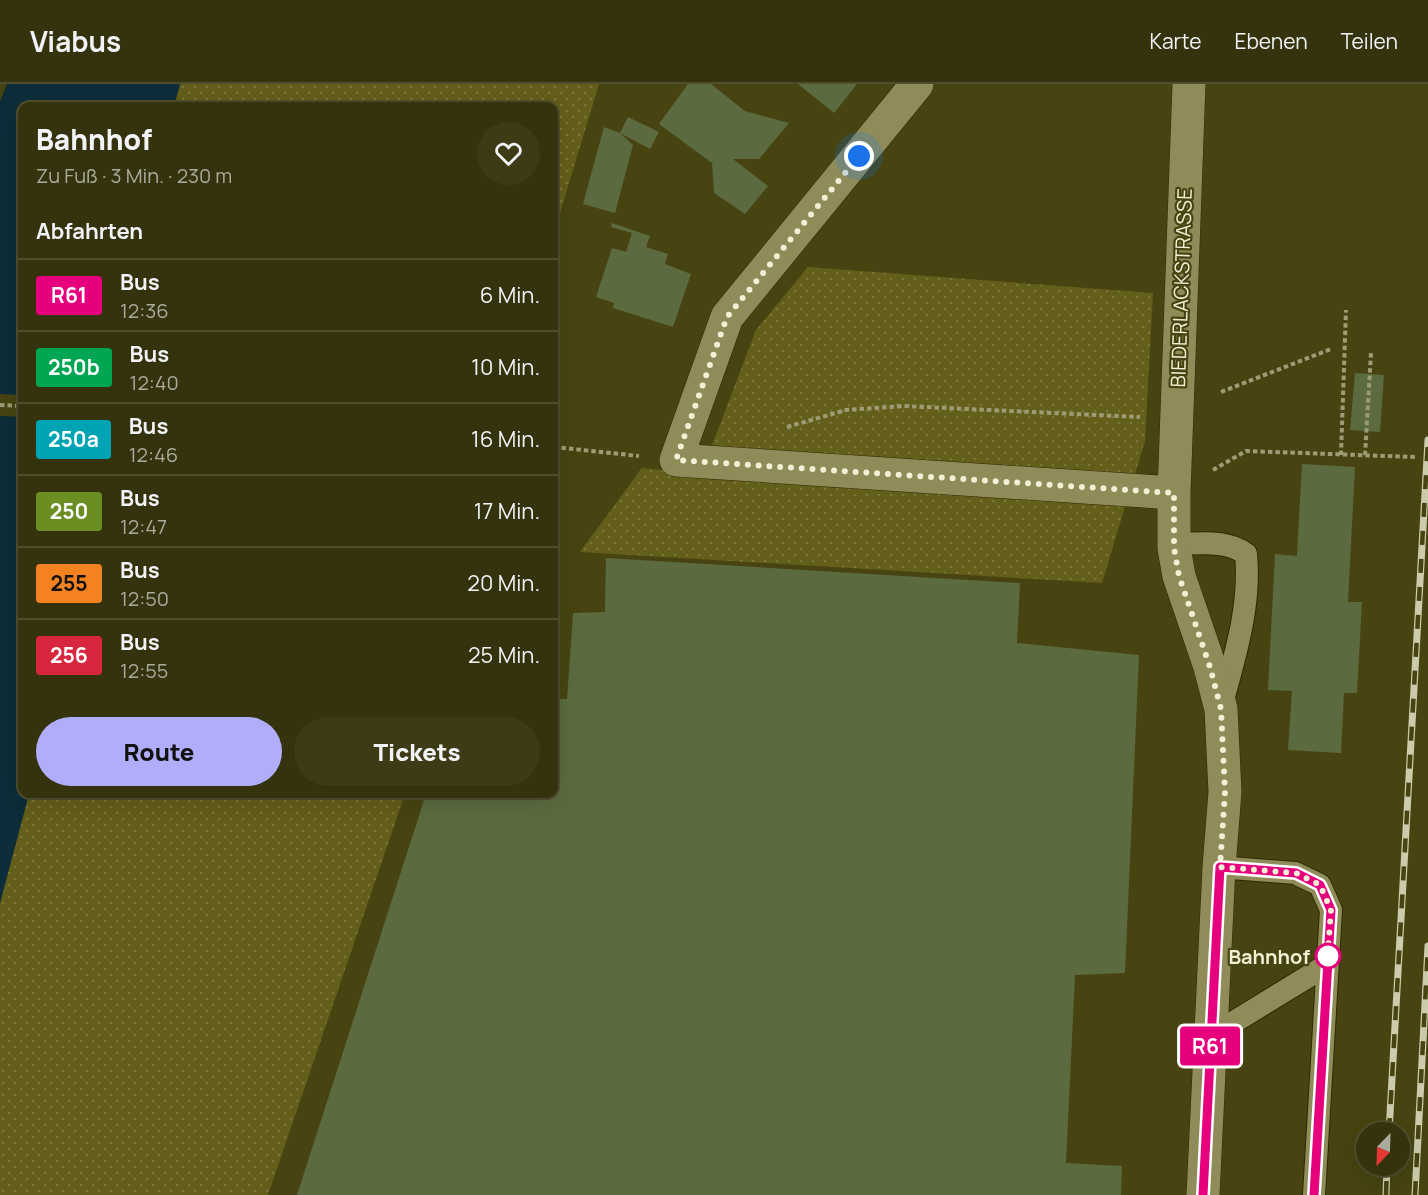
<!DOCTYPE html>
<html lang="de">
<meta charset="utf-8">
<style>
:root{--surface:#35330d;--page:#3d3b16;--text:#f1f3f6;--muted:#aaaa9d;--line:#4f4e2e;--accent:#b0aefa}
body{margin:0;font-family:Manrope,sans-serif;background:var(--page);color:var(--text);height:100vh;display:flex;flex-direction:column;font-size:22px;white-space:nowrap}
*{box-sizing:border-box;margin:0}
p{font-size:20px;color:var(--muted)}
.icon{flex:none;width:33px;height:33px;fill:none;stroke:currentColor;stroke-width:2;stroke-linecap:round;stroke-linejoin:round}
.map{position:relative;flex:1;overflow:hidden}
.panel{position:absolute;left:18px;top:18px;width:540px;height:696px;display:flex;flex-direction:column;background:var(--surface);border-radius:12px;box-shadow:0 6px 24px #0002,0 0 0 2px var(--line)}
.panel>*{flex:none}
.badge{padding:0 12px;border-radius:4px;font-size:21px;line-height:39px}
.needle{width:39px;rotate:203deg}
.fabs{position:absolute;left:1356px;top:1038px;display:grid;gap:12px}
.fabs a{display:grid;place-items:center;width:54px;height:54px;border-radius:50%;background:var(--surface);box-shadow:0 6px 24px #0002,0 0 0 2px var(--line);font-size:30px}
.you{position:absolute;width:30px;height:30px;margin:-15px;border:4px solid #fff;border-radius:50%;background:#1a73e8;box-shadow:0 0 0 9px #1a73e833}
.map>.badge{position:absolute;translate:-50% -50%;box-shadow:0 0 0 3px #fff}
h2{padding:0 18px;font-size:22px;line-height:54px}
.round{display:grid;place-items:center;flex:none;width:63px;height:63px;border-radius:32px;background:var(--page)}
.headline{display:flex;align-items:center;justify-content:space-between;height:102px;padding:0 18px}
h1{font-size:28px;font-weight:800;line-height:45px}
.cta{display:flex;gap:12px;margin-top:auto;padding:12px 18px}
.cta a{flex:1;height:69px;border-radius:36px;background:var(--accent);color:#111;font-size:24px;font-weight:800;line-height:69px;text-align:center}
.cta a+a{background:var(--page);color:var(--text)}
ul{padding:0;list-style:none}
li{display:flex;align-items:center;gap:18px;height:72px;padding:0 18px;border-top:2px solid var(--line)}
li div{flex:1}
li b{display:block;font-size:22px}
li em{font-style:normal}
li .badge{min-width:66px;font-weight:700;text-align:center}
header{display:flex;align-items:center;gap:36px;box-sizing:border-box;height:84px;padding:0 30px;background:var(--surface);border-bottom:2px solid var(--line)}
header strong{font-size:28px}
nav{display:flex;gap:33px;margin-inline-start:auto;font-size:21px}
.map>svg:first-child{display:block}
.grass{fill:url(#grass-dots)}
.water{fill:#0c2d39}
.pier{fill:#474411}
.building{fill:#5b6b3f}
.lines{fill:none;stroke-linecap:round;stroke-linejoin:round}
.lane-casing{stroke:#2d2a03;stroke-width:24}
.street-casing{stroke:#2d2a03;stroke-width:34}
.path{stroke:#9e9c75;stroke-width:4;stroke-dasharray:4.5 3;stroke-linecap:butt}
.lane{stroke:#8f8c5a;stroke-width:22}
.street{stroke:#8f8c5a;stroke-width:33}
.rail-casing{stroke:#cccbab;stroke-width:7}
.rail{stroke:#474411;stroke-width:4.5;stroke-dasharray:14;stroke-linecap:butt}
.line-casing{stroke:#fff;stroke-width:14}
.line{stroke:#e6007e;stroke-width:9}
.walk{stroke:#f1f0d5;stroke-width:6;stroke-dasharray:0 10.8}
.stop-dot{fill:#fff;stroke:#e6007e;stroke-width:3}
.labels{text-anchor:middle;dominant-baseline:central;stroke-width:4.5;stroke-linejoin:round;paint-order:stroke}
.street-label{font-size:20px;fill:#f1f0d5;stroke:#474411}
.stop-label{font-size:20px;font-weight:bold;fill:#f1f0d5;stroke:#474411;text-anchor:end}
</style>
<header>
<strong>Viabus</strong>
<nav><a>Karte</a><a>Ebenen</a><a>Teilen</a></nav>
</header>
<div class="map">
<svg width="1428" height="1111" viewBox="0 0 1428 1111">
<defs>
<pattern id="grass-dots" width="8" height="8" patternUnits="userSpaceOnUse" patternTransform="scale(1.5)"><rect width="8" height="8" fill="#635e19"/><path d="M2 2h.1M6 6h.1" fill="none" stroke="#7a753a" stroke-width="1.8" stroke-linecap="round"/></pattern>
</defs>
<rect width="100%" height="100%" fill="#474411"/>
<path class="grass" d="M180 0H599L554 149V22H174Z
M808 183 1153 209 1145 357 1102 499 580 468 642 384 701 390 756 246Z
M29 710H405L268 1111H0V819Z"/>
<path class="water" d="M7 0H180L174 22H22V710H29L0 819V17Z"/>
<path class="pier" d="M0 310 22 311V333L0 332Z"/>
<path class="building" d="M688 0H711L745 27 789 39 759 75H733L768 102 745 130 714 109 712 79 659 40Z
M798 0H857L834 29Z
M628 33 659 48 650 65 620 49Z
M604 43 620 49 633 61 615 129 583 120Z
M612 139 650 152 646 163 668 170 665 180 691 190 673 243 613 224 614 219 596 213 612 164 626 168 632 149 611 143Z
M1355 289 1384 291 1380 348 1350 346Z
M1302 380 1355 383 1348 518H1362L1357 609H1344L1341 669 1288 666 1292 607 1268 606 1275 470 1297 472Z
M606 474 1020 499 1017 559 1139 571 1125 889 1075 891 1066 1079 1122 1082 1121 1111H297L426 710H554V615H567L573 529 605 528Z"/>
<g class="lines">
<defs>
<path id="lane" d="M1174 460C1198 460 1226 455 1246 470 1251 522 1235 571 1222 620
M1219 783 1295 789 1320 801 1331 826 1314 1111
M1211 952 1327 881"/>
<path id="street" d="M917 0 727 233 676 376 1174 409
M1189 0 1174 409V464L1179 492 1210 583 1221 625 1225 708 1219 783 1203 1111"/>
</defs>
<use href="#lane" class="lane-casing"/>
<use href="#street" class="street-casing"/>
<path class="path" d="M1221 308 1331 265
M0 321 22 322
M787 343 846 326 903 322 1140 333
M554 363 639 372
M1341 371 1346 226
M1365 371 1371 269
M1213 386 1246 367 1415 373"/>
<use href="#lane" class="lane"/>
<use href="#street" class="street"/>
<defs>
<path id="rail" d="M1389 1048 1428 356
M1386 1111 1387 1082
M1415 1111 1428 862"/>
</defs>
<use href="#rail" class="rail-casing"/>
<use href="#rail" class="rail"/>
</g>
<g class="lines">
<defs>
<path id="line" d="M1203 1111 1220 783 1296 789 1320 801 1331 826 1314 1111"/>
</defs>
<use href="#line" class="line-casing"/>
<use href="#line" class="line"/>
<path class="walk" d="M859 72 727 233 676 376 1174 409V464L1179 492 1210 583 1221 625 1225 708 1220 783 1296 789 1320 801 1331 826 1327 881 1328 872"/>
</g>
<circle class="stop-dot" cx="1328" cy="872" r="12"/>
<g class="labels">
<g class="street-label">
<text transform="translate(1181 204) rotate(-88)">BIEDERLACKSTRASSE</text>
</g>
<g class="stop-label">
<text x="1310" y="872">Bahnhof</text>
</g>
</g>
</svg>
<div class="fabs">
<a><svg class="needle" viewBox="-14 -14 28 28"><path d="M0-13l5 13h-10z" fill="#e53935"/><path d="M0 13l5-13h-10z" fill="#aaaa9d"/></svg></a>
</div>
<div class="you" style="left:859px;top:72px"></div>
<b class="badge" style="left:1210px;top:962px;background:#e6007e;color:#fff">R61</b>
<section class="panel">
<div class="headline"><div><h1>Bahnhof</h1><p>Zu Fuß · 3 Min. · 230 m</p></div><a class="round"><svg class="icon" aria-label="heart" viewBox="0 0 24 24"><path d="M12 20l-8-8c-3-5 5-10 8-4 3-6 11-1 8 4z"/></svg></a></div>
<h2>Abfahrten</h2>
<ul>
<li><span class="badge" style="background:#e6007e;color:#fff">R61</span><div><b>Bus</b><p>12:36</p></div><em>6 Min.</em></li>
<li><span class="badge" style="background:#00a651;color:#fff">250b</span><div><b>Bus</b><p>12:40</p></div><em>10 Min.</em></li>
<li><span class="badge" style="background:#00a3b4;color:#fff">250a</span><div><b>Bus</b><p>12:46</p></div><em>16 Min.</em></li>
<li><span class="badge" style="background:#6b8e23;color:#fff">250</span><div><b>Bus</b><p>12:47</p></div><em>17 Min.</em></li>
<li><span class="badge" style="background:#f58220;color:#111">255</span><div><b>Bus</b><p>12:50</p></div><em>20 Min.</em></li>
<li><span class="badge" style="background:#d7263d;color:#fff">256</span><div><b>Bus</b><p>12:55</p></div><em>25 Min.</em></li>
</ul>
<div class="cta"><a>Route</a><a>Tickets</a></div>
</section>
</div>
